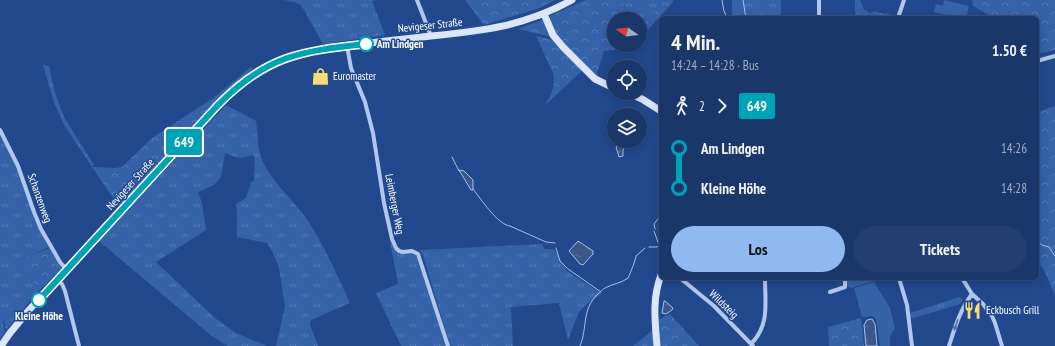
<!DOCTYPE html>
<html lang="de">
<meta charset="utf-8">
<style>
:root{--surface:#1a376a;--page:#233f70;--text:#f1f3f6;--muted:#9facc1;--line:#38517e;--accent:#90b9f0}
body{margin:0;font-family:"PT Sans Narrow",sans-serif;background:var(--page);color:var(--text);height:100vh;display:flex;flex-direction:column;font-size:15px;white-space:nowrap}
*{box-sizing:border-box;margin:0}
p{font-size:13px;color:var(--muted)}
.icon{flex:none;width:22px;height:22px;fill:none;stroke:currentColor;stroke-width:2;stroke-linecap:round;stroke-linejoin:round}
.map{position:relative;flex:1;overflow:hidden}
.sheet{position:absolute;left:659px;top:16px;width:380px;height:264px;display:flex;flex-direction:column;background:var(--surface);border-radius:6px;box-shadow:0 2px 10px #0003,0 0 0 1px var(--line)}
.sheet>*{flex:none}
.badge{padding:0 8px;border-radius:3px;font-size:14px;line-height:26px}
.needle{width:26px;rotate:284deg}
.tools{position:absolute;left:607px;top:12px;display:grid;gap:8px}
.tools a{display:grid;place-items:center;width:40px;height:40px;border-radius:50%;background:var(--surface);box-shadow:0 2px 10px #0003,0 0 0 1px var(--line);font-size:20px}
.map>.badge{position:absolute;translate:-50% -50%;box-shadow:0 0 0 2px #fff}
.legs{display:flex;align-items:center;gap:6px;height:44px;padding:0 12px;font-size:13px}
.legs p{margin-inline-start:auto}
.head{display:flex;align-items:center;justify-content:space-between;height:68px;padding:0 12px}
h1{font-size:22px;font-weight:800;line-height:30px}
.button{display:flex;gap:8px;margin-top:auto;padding:8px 12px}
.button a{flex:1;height:46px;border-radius:24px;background:var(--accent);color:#111;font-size:16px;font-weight:800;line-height:46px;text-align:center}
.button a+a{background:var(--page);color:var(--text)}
ul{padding:0 12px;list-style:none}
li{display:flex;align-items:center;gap:14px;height:40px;font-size:15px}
li i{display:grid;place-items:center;width:6px;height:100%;margin:0 5px;background:currentColor}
li i::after{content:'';width:10px;height:10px;margin:-5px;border:3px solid;border-radius:50%;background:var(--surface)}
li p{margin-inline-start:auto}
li:first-child i{background:linear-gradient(#0000 50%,currentColor 0)}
li:last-child i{background:linear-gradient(currentColor 50%,#0000 0)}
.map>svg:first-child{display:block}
.grass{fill:url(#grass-tufts)}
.forest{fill:url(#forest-crowns)}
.park{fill:#3662aa}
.water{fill:url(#water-ripples);stroke:#a5c1ec}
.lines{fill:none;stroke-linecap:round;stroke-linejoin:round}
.stream{stroke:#a5c1ec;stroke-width:1}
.street{stroke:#b1c7eb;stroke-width:4}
.secondary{stroke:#dce6f9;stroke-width:7}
.oneway{fill:#5475ae}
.line-1-casing{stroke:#fff;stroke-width:9}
.line-1{stroke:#00a3b4;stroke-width:6}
.stop-1-dot{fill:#fff;stroke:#00a3b4;stroke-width:2}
.labels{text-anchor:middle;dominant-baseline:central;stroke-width:3;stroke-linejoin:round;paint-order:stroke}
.street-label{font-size:11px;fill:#fff;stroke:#22498d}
.stop-label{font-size:11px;font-weight:bold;fill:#fff;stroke:#22498d;text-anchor:start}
.poi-label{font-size:11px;fill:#fff;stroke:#22498d;text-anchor:start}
</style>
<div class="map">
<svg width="1055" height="346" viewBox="0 0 1055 346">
<defs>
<pattern id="grass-tufts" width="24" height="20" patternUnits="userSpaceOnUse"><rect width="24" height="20" fill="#3662aa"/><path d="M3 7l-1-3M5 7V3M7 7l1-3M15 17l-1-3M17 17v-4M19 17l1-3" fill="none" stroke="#547ab7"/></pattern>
<pattern id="forest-crowns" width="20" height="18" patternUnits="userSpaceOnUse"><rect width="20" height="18" fill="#3662aa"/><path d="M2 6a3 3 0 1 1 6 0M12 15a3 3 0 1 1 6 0" fill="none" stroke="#547ab7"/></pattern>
<pattern id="water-ripples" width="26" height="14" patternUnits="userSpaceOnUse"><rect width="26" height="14" fill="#3c5889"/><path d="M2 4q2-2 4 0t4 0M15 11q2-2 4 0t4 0" fill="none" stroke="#59719b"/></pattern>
</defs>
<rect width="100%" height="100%" fill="#22498d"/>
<path class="grass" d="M289 0H376L372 1 385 35 323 44 301 5 295 2 283 1Z
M622 0H662L659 7 640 28V19H631Z
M732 0H781V18H732Z
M855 0H860L864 10H866L870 14 874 11 885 14 886 13 892 15 893 18H855Z
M43 65 49 66 55 93 64 117 94 165 92 167 64 125 54 102Z
M226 105 256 121C258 133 257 145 261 157 269 180 295 201 308 221 325 247 337 275 350 303L311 320 310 325 318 346H276L285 306 279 268 273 253 267 243 237 237C236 226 238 215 236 204L246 198 251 182 254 181 255 158 253 155 241 158 235 157 225 153 221 177 214 185 198 192 202 203 206 230 156 262 215 318 236 333 267 346H228L212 336 99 241Z
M0 134 18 169 35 219 49 247 24 258 35 288 3 322 5 332 0 339Z
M390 241 397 253 410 252 418 257 447 346H401L376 293 398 284Z
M542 244 545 249H554L567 271 602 294 588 303 579 312 568 340 559 303 511 307 513 346H450L423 255 420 250Z
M846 278H852L853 280 861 278H885L850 288 847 285Z
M960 297 963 300 960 304 910 319V313Z"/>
<path class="forest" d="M465 0H555L540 8 484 25Z
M585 0H622L631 19H614V45H631L627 48 604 51 597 73 601 80 558 39 549 18 550 16Z
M662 0H673V2L640 39V28L659 7Z
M972 0H1055V50L1037 54V18H994L973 6Z
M542 20 552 37 518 29Z
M536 36 554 40 583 70 544 106C552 95 555 87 553 73Z
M251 67 253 69 224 92 119 207 92 167 115 168 122 167 152 138 213 98Z
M1055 106V296L1045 272 1037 260V112Z
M50 248 62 268 34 296 6 330 4 321 35 288 23 258Z
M670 314 699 346H633L654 329 658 320Z
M861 318 864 346H829L828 327Z"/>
<path class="park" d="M944 0 969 6 966 18H958L934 12 936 4 943 6Z
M874 282 890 308 895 328 890 336V346H880L876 319 872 316 862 317 854 288Z"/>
<path class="water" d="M622 143 624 145 623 151V156L619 157 616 147Z
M459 170 464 171 473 180V190H471Z
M578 241 593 251V254L583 265 580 264 569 251Z
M664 301H665L673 308 672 310 666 314 662 313Z
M872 319 875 324 877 346H866L864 325 867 320Z"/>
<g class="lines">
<path class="stream" d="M722 0 724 11 727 18
M743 0 746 18
M452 157 459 171
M473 189C481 199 497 224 510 226L546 242 555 243
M655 229 654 224 661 215
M1037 241 1042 245 1049 247 1055 256
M649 247H657L659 245 654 231
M556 248 560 261 568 269 601 292
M580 346C588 327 581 310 598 294 600 292 603 289 605 288 612 284 622 283 628 278 630 274 636 259 636 256L645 248"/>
<path class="street" d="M417 0 431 36
M819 18V0
M898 18 904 0
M347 46 351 68 365 102 373 133 384 203 392 239 396 248 399 251 403 252 412 251 418 254 448 346
M1037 61 1055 56
M0 130 18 166 34 212 41 229 60 262 66 269
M680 278 714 306 753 346
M899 278 907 305 912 346
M962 278 972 294 983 304 992 316 995 323 1002 346
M57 280 62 284 65 291 79 346
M830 292 845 287V278
M751 344C770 325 765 303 765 278
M949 346C955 327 960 310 972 294"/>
<path class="secondary" d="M544 14 553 35 563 47 595 79 614 88
M628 93 642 99 661 111
M1 346 10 333 29 310 218 105C251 72 277 58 323 49 359 44 395 40 431 36 483 31 525 26 572 0
M657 346C655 321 652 299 661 275"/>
</g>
<defs><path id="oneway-solid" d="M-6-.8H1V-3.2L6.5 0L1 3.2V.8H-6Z"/></defs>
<use class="oneway" href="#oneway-solid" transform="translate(956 325) rotate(109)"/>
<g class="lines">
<defs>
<path id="line-1" d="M39 300 218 105C266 56 300 51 366 44"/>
</defs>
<use href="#line-1" class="line-1-casing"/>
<use href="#line-1" class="line-1"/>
</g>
<defs>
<symbol id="shop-bare" viewBox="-9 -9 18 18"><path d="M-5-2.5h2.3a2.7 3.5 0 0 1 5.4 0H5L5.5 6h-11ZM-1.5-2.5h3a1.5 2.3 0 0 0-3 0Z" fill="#f7db73" stroke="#22498d" stroke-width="2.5" paint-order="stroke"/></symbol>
<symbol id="restaurant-bare" viewBox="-9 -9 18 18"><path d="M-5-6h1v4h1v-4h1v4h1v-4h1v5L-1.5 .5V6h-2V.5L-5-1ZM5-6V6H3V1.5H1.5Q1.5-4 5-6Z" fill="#f7db73" stroke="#22498d" stroke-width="2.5" paint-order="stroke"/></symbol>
</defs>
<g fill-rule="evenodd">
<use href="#shop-bare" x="308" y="64" width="25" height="25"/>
<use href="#restaurant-bare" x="960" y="298" width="25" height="25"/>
</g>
<g class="stop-1-dot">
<circle cx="366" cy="44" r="7"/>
<circle cx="39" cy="300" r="7"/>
</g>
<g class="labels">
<g class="street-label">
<text transform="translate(430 25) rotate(-6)">Nevigeser Straße</text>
<text transform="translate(130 184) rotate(-48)">Nevigeser Straße</text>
<text transform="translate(40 198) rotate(70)">Schanzenweg</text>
<text transform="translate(395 204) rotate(79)">Leimberger Weg</text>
<text transform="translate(724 304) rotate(44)">Wildsteig</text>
</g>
<g class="stop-label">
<text x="377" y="44">Am Lindgen</text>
<text x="39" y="316" text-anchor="middle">Kleine Höhe</text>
</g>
<g class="poi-label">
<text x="333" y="76">Euromaster</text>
<text x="986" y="310">Eckbusch Grill</text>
</g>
</g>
</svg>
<div class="tools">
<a><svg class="needle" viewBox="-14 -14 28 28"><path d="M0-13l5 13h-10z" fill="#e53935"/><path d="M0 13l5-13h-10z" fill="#9facc1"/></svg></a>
<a><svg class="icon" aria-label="locate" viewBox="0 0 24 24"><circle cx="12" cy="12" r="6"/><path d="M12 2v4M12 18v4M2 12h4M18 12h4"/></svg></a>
<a><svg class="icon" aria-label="layers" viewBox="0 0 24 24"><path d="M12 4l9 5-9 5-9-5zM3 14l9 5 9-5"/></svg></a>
</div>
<b class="badge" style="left:184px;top:142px;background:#00a3b4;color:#fff">649</b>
<section class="sheet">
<div class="head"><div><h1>4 Min.</h1><p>14:24 – 14:28 · Bus</p></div><b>1.50 €</b></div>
<div class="legs"><svg class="icon" aria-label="walk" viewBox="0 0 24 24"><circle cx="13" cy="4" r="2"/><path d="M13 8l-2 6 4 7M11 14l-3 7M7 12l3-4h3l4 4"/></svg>2<svg class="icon" aria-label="forward" viewBox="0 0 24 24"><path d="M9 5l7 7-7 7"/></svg><b class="badge" style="background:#00a3b4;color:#fff">649</b></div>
<ul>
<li><i style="color:#00a3b4"></i><b>Am Lindgen</b><p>14:26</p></li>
<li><i style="color:#00a3b4"></i><b>Kleine Höhe</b><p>14:28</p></li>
</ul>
<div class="button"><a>Los</a><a>Tickets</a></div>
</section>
</div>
